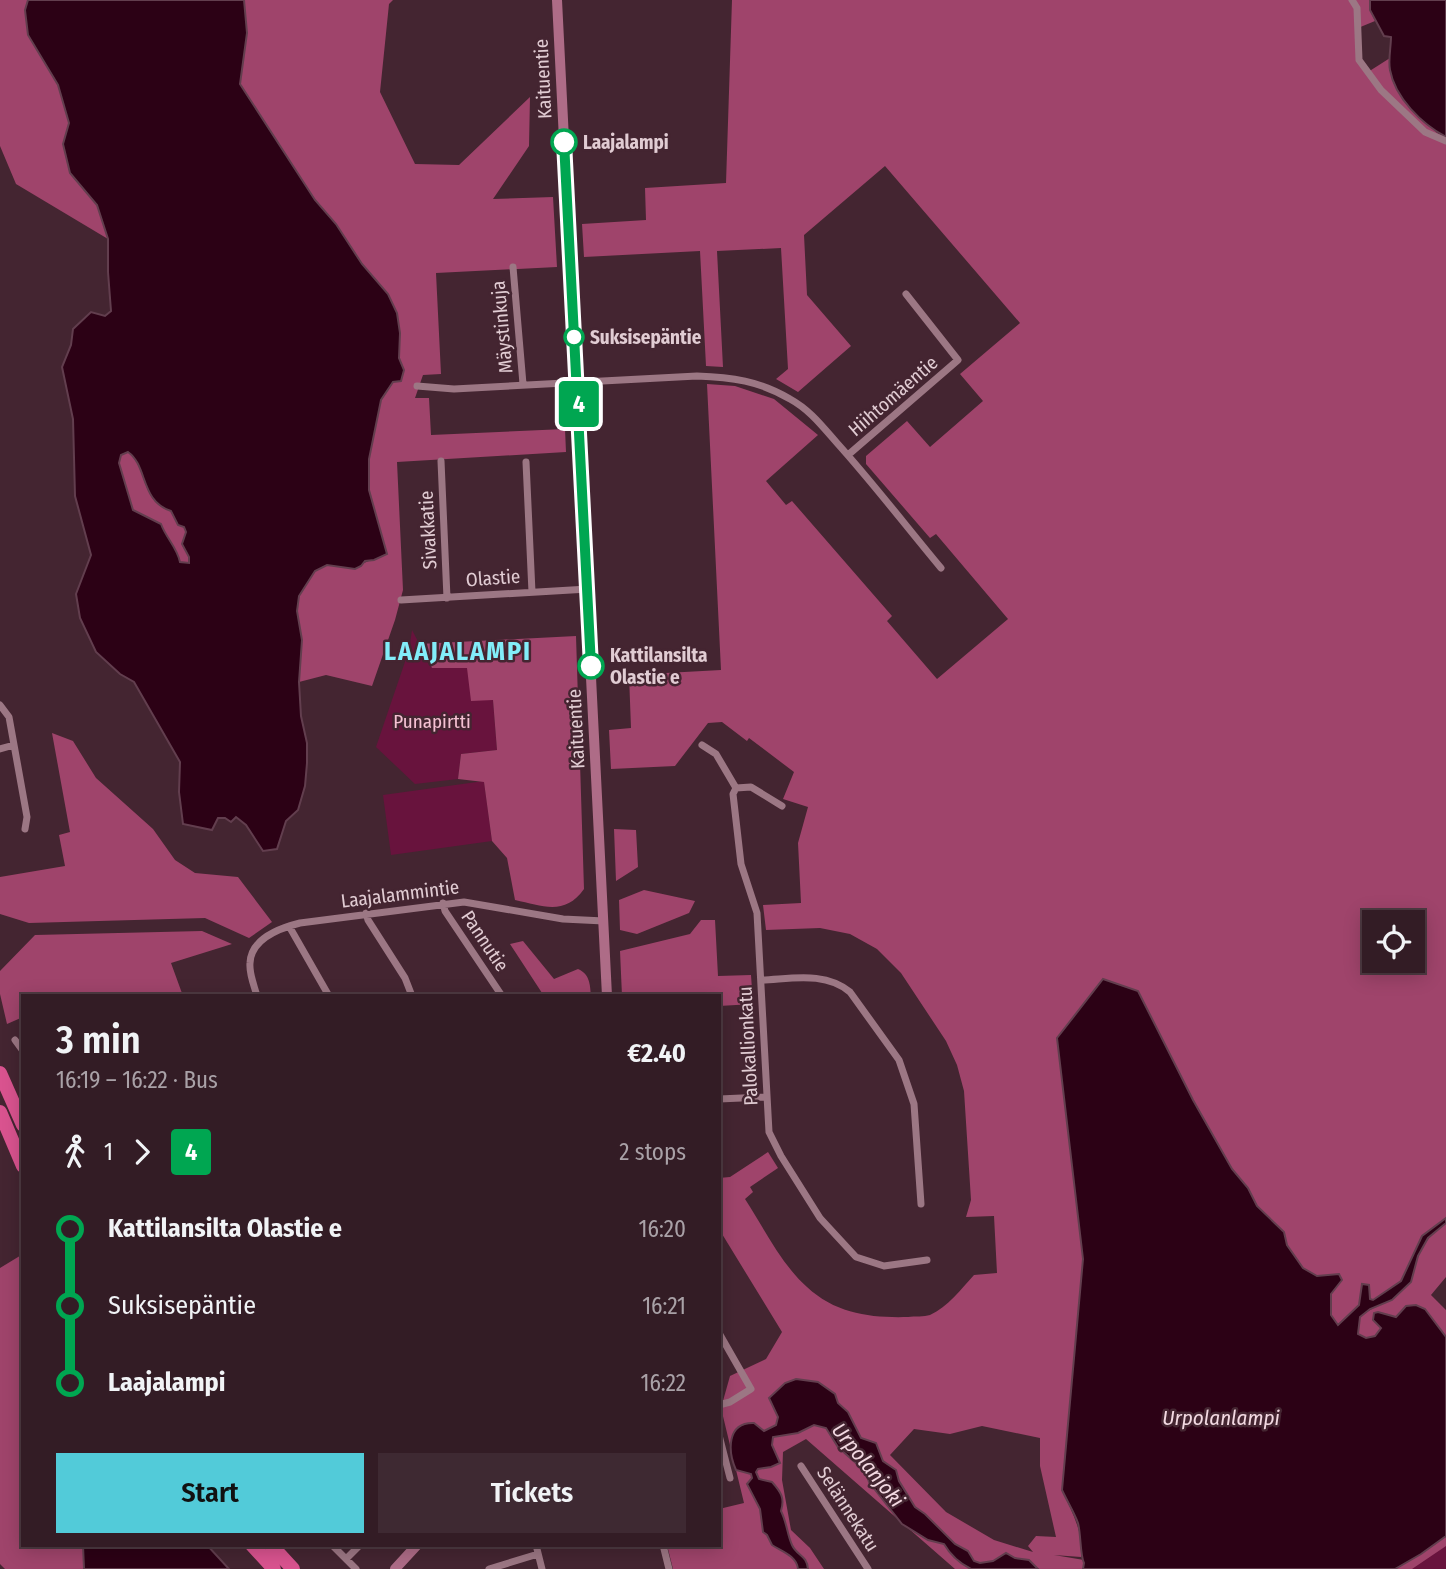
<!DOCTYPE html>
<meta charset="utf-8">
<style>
:root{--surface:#331c25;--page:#3e2932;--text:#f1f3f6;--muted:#a9a1a7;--line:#4e3a42;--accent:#52cbd9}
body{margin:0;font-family:"Fira Sans Condensed",sans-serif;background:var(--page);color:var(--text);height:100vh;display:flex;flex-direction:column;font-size:26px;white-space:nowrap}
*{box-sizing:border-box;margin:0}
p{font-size:23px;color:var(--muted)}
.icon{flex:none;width:38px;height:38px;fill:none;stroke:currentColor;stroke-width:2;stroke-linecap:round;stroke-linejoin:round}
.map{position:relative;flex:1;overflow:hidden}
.side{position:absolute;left:21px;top:994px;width:700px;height:553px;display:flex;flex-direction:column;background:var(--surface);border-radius:0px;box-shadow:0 4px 18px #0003,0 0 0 2px var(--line)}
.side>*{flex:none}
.badge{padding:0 14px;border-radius:5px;font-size:24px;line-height:46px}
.fabs{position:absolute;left:1362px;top:910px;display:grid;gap:14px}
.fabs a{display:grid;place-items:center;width:63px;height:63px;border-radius:0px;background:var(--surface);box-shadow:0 4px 18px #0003,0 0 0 2px var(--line);font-size:35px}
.map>.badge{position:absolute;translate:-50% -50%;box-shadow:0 0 0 4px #fff}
.legs{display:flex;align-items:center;gap:10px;height:77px;padding:0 35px;font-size:23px}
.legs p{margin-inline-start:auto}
.head{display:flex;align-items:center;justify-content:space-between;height:119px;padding:0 35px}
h1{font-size:38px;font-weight:600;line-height:52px}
.primary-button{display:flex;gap:14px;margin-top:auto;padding:14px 35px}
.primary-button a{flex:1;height:80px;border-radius:0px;background:var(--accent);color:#111;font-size:28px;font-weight:600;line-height:80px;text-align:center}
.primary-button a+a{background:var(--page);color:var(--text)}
ul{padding:0 35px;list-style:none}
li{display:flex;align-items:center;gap:24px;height:77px;font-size:26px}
li i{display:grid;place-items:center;width:10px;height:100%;margin:0 9px;background:currentColor}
li i::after{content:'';width:18px;height:18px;margin:-9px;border:5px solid;border-radius:50%;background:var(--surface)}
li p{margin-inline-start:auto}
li:first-child i{background:linear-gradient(#0000 50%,currentColor 0)}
li:last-child i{background:linear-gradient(currentColor 50%,#0000 0)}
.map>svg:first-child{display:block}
.green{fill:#68133d}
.forest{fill:#9f446b;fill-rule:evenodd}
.water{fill:#2c0115;stroke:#623e4e;stroke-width:2;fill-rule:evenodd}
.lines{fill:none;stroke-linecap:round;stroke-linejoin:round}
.street{stroke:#9c7784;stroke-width:7}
.secondary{stroke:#ae6c87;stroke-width:10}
.highway{stroke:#d9538f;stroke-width:14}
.line-1-casing{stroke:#fff;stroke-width:16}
.line-1{stroke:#00a651;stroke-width:10}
.stop-1-dot{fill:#fff;stroke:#00a651;stroke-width:3.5}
.labels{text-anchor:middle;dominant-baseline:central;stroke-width:5;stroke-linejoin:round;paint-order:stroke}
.street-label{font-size:19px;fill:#e1ccd3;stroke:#442531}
.stop-label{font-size:19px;font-weight:bold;fill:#e1ccd3;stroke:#442531;text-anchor:start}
.park-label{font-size:19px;fill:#f5c1d3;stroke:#442531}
.water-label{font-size:21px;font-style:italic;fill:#f3d9e2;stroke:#442531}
.district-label{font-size:26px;font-weight:bold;letter-spacing:2px;fill:#82edf9;stroke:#442531}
</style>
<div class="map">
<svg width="1446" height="1569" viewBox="0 0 1446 1569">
<rect width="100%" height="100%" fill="#442531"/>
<path class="green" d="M412 630 432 668H467L493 700 497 750 461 754 458 779 415 784 376 747 409 650Z
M484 781 492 841 391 855 383 795Z
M1446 1536V1569H1395L1421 1554Z"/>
<path class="forest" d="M0 0H28L25 10 28 35 58 85 69 123 63 144 70 173 97 205 108 239 16 184 0 146Z
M244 0H393L389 4 380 92 415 164 459 165 530 97 529 146 493 199 553 197 557 267 436 273 441 374 423 375 415 398H429L431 435 565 429 566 452 397 462 403 590 395 620 372 686 326 675 299 682 302 640 297 611 299 596 315 571 326 565 355 569C365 560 375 560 387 554L369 490V459L381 400 393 382 399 358 400 333 388 294 362 264 336 224 315 200 240 84 247 33Z
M732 0H1370V10L1375 21 1358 28 1359 60 1368 72 1390 58 1389 70 1437 133 1446 137V1218L1422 1236 1401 1281 1373 1300 1359 1305 1338 1325 1331 1315V1293L1342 1280 1317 1276 1303 1268 1287 1245 1284 1232 1257 1206 1248 1188 1232 1169 1193 1100 1057 1039 1083 1259 1062 1490C1072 1512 1084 1533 1081 1557L1054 1555 1090 1561 1093 1569H955L806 1439 783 1452 782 1480 791 1530 810 1548 824 1569H673L667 1545H719V1509L744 1503 721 1408 730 1376 766 1359 782 1332 719 1229V1178L730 1177 768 1152 778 1168 750 1187 753 1192 745 1199C764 1228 781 1264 807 1287 836 1314 871 1318 908 1317 915 1316 924 1317 930 1315 948 1307 961 1289 974 1275L997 1273 994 1216 966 1217 971 1200 964 1091 957 1065 946 1041 901 973 877 949 850 934 820 928 766 930 763 905 801 903 798 843 808 807 783 799 794 772 749 738 747 741 722 722 708 723 675 766 611 769 609 730 631 728 629 675 721 670 707 384 735 386 774 399 818 435 766 481 786 505 792 501 892 616 887 621 937 679 1008 619 936 534 930 538 866 464V456L907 421 930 447 983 401 960 374 1020 323 885 166 804 235 807 295 851 346 798 392 776 379 788 369 781 248 717 251 723 367 706 366 700 251 584 257 582 224 646 220 645 188 726 183ZM1374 922H1412V961H1374ZM982 1426 1040 1438V1466L1056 1537 1036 1536 1028 1546 1033 1552 994 1540 946 1512 890 1455 914 1429 950 1434Z
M128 452C148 467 140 502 171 511L178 525 184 527 186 532 182 545 189 557 190 563 180 562C176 547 166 538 161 524L133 510 119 463 121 455Z
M576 636 584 889C565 916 543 906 515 900L507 858 492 841 484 782 458 779 461 754 497 750 493 700 471 701 467 668H432L419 644Z
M52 733 73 741 96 778 153 829 175 860 195 873 238 877 272 922 249 938 205 918 29 923 0 914V877L65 866 59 835 70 832Z
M614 829 636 830 638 867 616 881Z
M644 890 695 901 689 913 637 934 620 930 619 900Z
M701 920H715L718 976 751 975 753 1004 719 1006V996H622L620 951 690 934Z
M202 931 232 944 171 963 183 996H23V1017L7 1024 0 994V971L35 935Z
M523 941 554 979 578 969C590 974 590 985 591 996H544L510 944Z
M1446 1223V1277L1431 1295 1446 1310V1337L1425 1309 1406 1306 1396 1317 1378 1312 1381 1328 1375 1336 1366 1338 1358 1334 1360 1317C1376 1304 1397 1300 1409 1282 1412 1278 1412 1272 1414 1267 1421 1249 1429 1232 1446 1223Z
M23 1254V1545H83L84 1569H5L0 1564V1268Z
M1446 1536V1546L1412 1569H1395L1421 1554Z"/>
<path class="water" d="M28 0H244L247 33 240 84 315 200 336 224 362 264 388 294 397 313 400 333 399 358 404 370 401 381 393 382 381 400 369 459V490L387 554 374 560 365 561 361 566 355 569 327 565 315 571 299 596 297 611 302 640 299 682 301 716 307 743V763L305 786 298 810 286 821 277 849 263 851 246 825 236 817 231 822 225 818H218L212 830 183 824 179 792 180 762 134 682 120 674 96 652 80 618 76 594 91 555 75 496 73 419 62 367 71 345 73 329 91 312 105 316 111 311 108 272V239L97 205 70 173 63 144 69 123 58 85 28 35 25 10ZM128 452C148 466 140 501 171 511L178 525 184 527 186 532 182 544 189 557V563L180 562C177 547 166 538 161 524L133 510 119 463 121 455Z
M1370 0H1446V137C1422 124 1395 98 1390 70 1388 60 1391 47 1391 37L1384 36 1370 10Z
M1103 979 1138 991 1193 1100 1232 1169 1248 1188 1257 1206 1284 1232 1287 1245 1303 1268 1317 1276 1339 1274 1342 1280 1331 1294V1315L1338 1325 1359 1305 1362 1284 1369 1285 1370 1299 1373 1300 1401 1281 1422 1236 1446 1218V1223L1428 1238 1418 1256 1411 1282 1392 1300 1370 1309 1360 1317 1358 1334 1366 1338 1375 1336 1381 1328 1373 1320 1374 1313 1378 1312 1396 1317 1406 1306 1416 1305 1425 1309 1446 1337V1536L1421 1554 1395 1569H1083L1084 1563C1080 1555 1081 1534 1078 1523 1074 1512 1067 1501 1062 1490L1083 1259 1057 1038Z
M796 1379 818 1382 835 1394 838 1403 848 1412 861 1438 876 1443 883 1461 896 1470 899 1481 915 1507 925 1514 955 1544 968 1551 974 1561 980 1563 993 1561 1006 1553 1015 1558 1029 1560 1038 1569H971C959 1563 951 1556 944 1544L928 1540 902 1524 869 1482 866 1472 838 1447 826 1428 814 1425 798 1433 773 1437 772 1445 780 1463 771 1467 758 1469 756 1472 759 1479 772 1482C781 1492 785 1498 781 1511 787 1523 787 1534 792 1545 797 1556 807 1555 808 1569H798C797 1556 781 1551 772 1545L767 1535 763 1532 760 1509 747 1484 752 1478 751 1474 736 1470C728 1452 726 1422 754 1423L764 1431 776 1425 778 1417 769 1398 785 1383Z
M83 1545H207L229 1569H84Z"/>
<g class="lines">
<path class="street" d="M1352 0 1357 8 1359 60 1381 90 1425 132 1446 141
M513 267 523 384
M417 386 454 389 697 376C731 377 760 381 790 399 810 410 822 426 837 443 873 483 906 526 941 568
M848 455 958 360 906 294
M441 461 447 598
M526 462 532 592
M401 600 588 589
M0 705 9 717 27 817 25 829
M702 745 716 754 736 788
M0 749 14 745
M782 806 751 787 736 788 733 794 741 864 757 913 769 1132 781 1156 820 1218 856 1257 884 1266 927 1260
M443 903 445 911 502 996
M366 913 368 920 405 978 412 996
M289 926 329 996
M761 980C791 979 825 971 850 992L899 1060 914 1104 921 1204
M257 996C254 985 249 974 250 963 251 939 280 928 300 923L464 902 563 919 604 921
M15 1040 23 1051
M719 1099 766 1097
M719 1333 751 1389 730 1402 719 1405
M719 1435 730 1478
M801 1466 868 1569
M332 1545 356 1569
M536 1545 542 1569
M663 1545 669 1569
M346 1559 360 1545
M489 1569 538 1554"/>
<path class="secondary" d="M557 0 607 996
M395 1569 417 1545"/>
<path class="highway" d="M0 1073 23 1125
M0 1112 23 1166
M252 1545 274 1569
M271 1545 293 1569"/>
</g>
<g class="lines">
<defs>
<path id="line-1" d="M564 142 591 666"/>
</defs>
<use href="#line-1" class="line-1-casing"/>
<use href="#line-1" class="line-1"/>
</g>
<g class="stop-1-dot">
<circle cx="564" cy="142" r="12"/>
<circle cx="574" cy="337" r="9"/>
<circle cx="591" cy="666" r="12"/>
</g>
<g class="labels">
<g class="street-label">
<text transform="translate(543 79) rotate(-93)">Kaituentie</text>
<text transform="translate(502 327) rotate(-95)">Mäystinkuja</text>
<text transform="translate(893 396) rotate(-41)">Hiihtomäentie</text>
<text transform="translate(428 530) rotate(-93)">Sivakkatie</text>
<text transform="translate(493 578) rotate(-4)">Olastie</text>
<text transform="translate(576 729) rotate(-93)">Kaituentie</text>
<text transform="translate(400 894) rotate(-7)">Laajalammintie</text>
<text transform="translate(485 941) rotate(56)">Pannutie</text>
<text transform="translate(748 1046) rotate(-93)">Palokallionkatu</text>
<text transform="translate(848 1509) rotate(57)">Selännekatu</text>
</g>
<g class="stop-label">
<text x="583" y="142">Laajalampi</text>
<text x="590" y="337">Suksisepäntie</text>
<text x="610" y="655">Kattilansilta<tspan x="610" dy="22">Olastie e</tspan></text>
</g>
<g class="park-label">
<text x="432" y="721">Punapirtti</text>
</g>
<g class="water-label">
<text x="1221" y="1418">Urpolanlampi</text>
<text transform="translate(868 1465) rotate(51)">Urpolanjoki</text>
</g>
<g class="district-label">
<text x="458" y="651">LAAJALAMPI</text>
</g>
</g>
</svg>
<div class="fabs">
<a><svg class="icon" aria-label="locate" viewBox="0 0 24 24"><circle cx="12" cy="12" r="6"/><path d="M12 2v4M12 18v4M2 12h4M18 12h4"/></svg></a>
</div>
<b class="badge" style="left:579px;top:404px;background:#00a651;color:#fff">4</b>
<section class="side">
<div class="head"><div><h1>3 min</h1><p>16:19 – 16:22 · Bus</p></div><b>€2.40</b></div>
<div class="legs"><svg class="icon" aria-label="walk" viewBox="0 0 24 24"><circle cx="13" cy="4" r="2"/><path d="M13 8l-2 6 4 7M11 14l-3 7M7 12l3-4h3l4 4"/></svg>1<svg class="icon" aria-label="forward" viewBox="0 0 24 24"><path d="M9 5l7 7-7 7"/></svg><b class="badge" style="background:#00a651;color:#fff">4</b><p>2 stops</p></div>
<ul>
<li><i style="color:#00a651"></i><b>Kattilansilta Olastie e</b><p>16:20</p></li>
<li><i style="color:#00a651"></i><span>Suksisepäntie</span><p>16:21</p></li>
<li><i style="color:#00a651"></i><b>Laajalampi</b><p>16:22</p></li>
</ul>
<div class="primary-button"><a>Start</a><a>Tickets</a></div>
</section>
</div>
